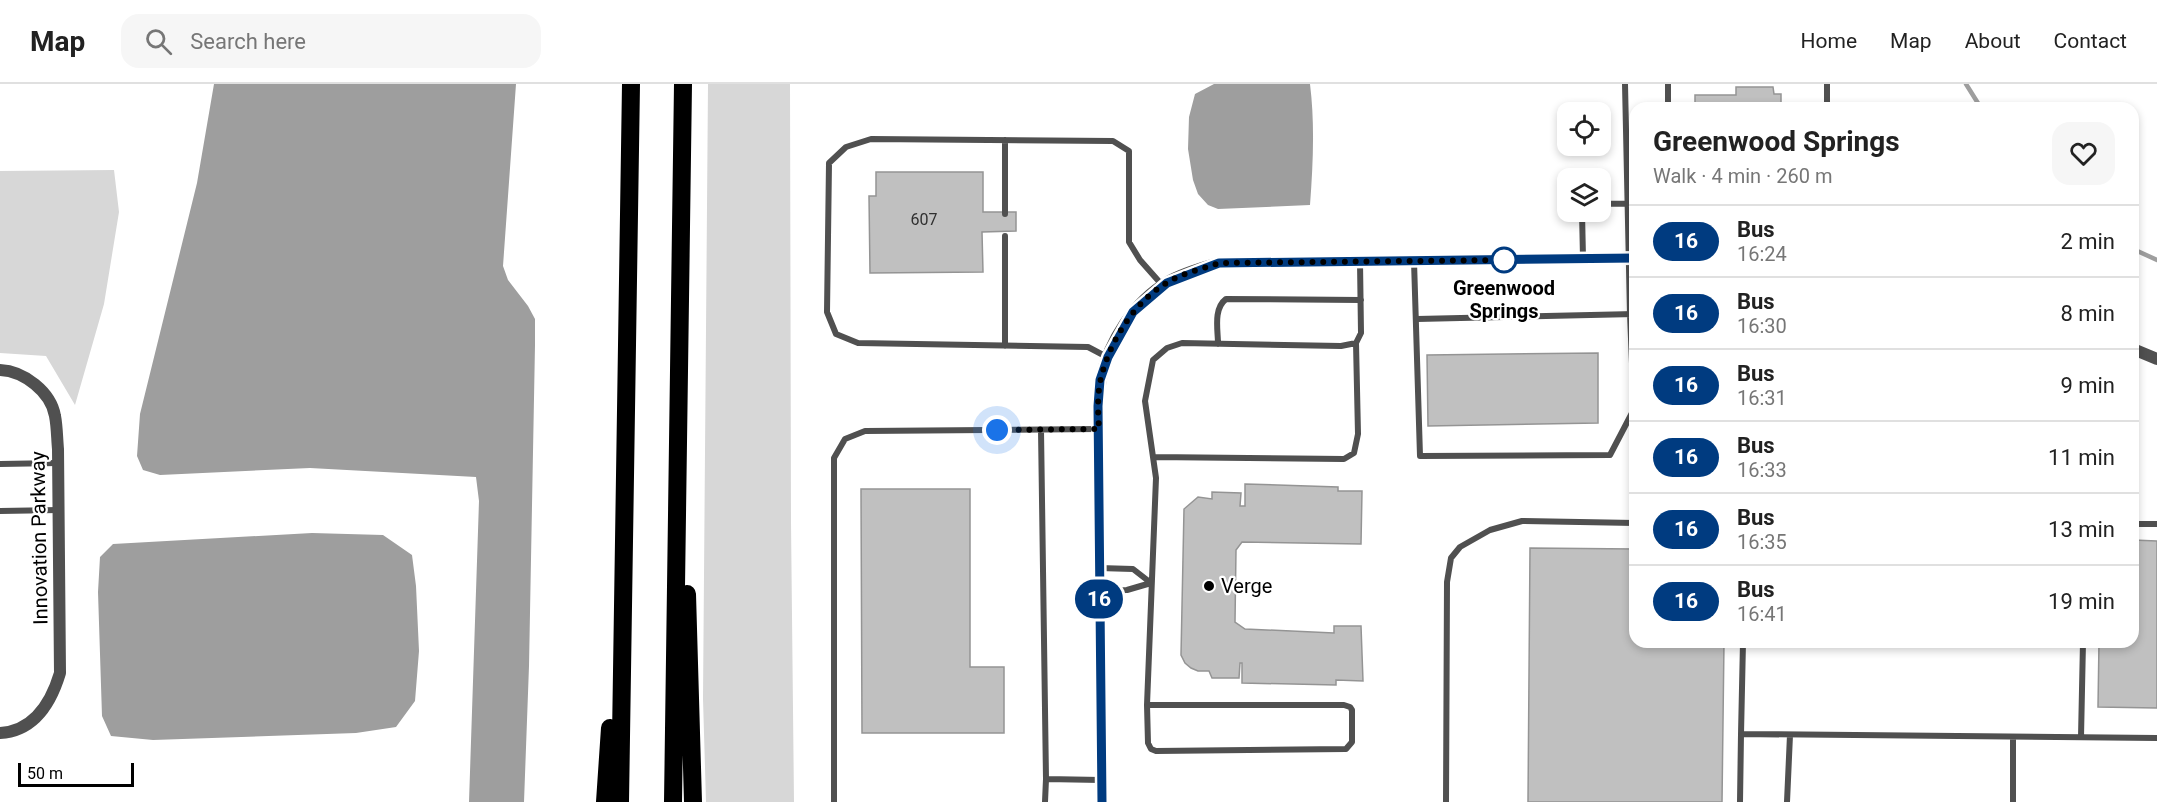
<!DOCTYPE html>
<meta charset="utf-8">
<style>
:root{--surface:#fff;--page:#f6f6f6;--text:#222;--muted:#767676;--line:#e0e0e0}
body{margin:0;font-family:Roboto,sans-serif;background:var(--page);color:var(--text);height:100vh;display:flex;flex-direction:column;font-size:22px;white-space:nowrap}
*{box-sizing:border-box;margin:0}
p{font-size:20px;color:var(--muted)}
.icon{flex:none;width:33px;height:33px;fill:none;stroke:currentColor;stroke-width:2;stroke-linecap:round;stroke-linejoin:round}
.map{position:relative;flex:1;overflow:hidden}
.side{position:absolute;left:1629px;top:18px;width:510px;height:546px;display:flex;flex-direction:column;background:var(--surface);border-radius:18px;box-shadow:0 3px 9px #0003}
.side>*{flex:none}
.badge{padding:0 12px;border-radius:20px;font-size:21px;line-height:39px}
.controls{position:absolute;left:1557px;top:18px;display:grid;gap:12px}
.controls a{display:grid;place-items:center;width:54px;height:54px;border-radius:12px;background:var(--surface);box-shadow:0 3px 9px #0003;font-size:30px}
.scale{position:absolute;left:18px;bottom:15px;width:116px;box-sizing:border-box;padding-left:6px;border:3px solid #000;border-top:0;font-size:16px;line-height:21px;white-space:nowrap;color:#000;-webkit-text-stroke:4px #fff;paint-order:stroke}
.you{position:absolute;width:30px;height:30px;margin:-15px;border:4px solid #fff;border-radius:50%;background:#1a73e8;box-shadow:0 0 0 9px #1a73e833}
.map>.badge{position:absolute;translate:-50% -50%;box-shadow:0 0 0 3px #fff}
.round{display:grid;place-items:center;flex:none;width:63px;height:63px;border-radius:18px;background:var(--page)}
.head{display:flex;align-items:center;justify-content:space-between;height:102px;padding:0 24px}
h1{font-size:28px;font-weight:700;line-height:45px}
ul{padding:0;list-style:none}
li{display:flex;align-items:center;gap:18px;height:72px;padding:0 24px;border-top:2px solid var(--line)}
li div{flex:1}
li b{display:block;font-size:22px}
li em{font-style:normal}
li .badge{min-width:66px;font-weight:700;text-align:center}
header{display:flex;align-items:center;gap:36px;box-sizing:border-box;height:84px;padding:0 30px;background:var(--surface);border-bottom:2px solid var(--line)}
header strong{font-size:28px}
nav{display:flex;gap:33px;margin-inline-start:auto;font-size:21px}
.search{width:420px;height:54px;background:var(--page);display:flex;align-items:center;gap:15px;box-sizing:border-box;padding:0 21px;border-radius:18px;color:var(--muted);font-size:22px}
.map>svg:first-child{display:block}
.green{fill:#d7d7d7}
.water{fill:#9e9e9e}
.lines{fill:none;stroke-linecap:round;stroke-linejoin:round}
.stream{stroke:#9e9e9e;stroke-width:4.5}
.building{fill:#c0c0c0;stroke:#949494;stroke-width:1.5}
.service{stroke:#505050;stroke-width:6}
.minor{stroke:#505050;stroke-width:12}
.motorway{stroke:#000;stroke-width:18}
.line-casing{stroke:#fff;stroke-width:14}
.line{stroke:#003b80;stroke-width:9}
.walk{stroke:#000;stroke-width:6;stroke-dasharray:0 10.8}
.stop-dot{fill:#fff;stroke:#003b80;stroke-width:3}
.poi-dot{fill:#000;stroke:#fff;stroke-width:2}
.labels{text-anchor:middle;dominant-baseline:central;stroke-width:4.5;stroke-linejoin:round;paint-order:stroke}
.number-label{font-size:16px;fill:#303030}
.stop-label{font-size:20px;font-weight:bold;fill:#000;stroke:#fff}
.street-label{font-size:20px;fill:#000;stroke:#fff}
.poi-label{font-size:20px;fill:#000;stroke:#fff;text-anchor:start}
</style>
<header>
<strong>Map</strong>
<div class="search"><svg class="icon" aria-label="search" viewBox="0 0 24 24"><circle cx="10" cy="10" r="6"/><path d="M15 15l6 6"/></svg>Search here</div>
<nav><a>Home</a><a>Map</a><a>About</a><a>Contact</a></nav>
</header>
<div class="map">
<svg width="2157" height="718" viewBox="0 0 2157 718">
<rect width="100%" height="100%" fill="#fff"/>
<path class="green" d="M708 0H790L791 438 794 718H706L703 615Z
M114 86 119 128 104 220 75 321 46 272 0 269V87Z"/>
<path class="water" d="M214 0H516L503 182 508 196 528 222 535 235V261L529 582 524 718H469L479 417 476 393 310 384 160 391 143 386 137 372 140 330 197 99Z
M1214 0H1310C1315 40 1313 81 1310 121L1218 125 1208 121 1198 110 1193 96 1188 65 1189 33 1195 10Z
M312 449 383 451 412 471 416 502 419 567 415 617 396 643 356 649 153 656 111 652 102 632 98 508 100 473 113 460Z"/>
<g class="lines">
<path class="stream" d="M1966 0 1981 24
M2133 165 2157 176"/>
</g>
<path class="building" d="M1736 3H1773L1774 10H1781V24H1695V11H1736Z
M876 88H983V128H1016V147L982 148 983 188 870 189 869 112H876Z
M1598 269V339L1428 342 1427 271Z
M1245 400 1338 403V407H1362L1361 460 1242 458 1236 466 1235 538 1245 545 1334 549V542H1361L1363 597 1336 596V601L1242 599V579H1240L1239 594H1212L1209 587H1198L1191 584 1185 579 1181 571 1184 425 1198 413 1212 415V408L1241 409 1240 422H1245Z
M861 405H970V583H1004V649H862Z
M2133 456 2157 457V624L2098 623 2099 558H2133Z
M1530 464 1635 465V558H1724L1722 718H1528Z"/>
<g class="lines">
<path class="service" d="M1625 0 1630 230 1634 329
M1668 0V24
M1827 0V24
M1600 120 1635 119
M1582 128 1583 174
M1005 130V56
M1414 177 1420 372 1610 371 1633 327
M1417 235 1635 230
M1218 260C1218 246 1213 225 1226 215L1361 216
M1005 262V152
M1107 273 1088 263 858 259 836 250 827 228 829 79 846 63 871 55 1113 57 1129 67V158L1140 176 1163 202
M1041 346 1046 695
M1153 373 1344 375 1354 369 1358 350 1356 259
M0 380 58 379
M0 427 59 426
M2133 440H2157
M1099 484 1133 485 1151 499
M1099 507 1127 506 1151 499
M1743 558 1741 650 2157 654
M1147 621H1344L1350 623 1352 626V658L1346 665 1156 667 1151 665 1148 659 1147 621 1156 394 1145 317 1153 276 1167 264 1182 259 1341 262 1356 259 1361 249 1360 178
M2081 653 2083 558
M834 718V374L845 355 865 347 1098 345
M1045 718 1046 695 1101 696
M1446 718 1447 498 1451 474 1460 463 1490 446 1522 437 1635 439
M1740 718 1741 650
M1787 718 1790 651
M2013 718V653"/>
<path class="minor" d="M2133 265 2157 275
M0 286C24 287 51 308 55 332 57 342 57 354 58 365L60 589C51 619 34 647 0 649
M1102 718 1098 322C1099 313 1099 304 1101 295 1109 257 1134 218 1168 198 1183 189 1202 184 1219 179L1635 174"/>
<path class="motorway" d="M687 510 693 718
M605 718 610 644
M620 718 631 0
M673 718 683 0"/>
</g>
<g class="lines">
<defs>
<path id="line" d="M1102 718 1098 322 1100 296 1108 273 1133 228 1167 199 1219 179 1635 174"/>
</defs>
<use href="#line" class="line-casing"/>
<use href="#line" class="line"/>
<path class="walk" d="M997 346 1099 345C1098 329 1097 310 1101 294 1110 257 1134 218 1168 198 1183 189 1202 185 1219 179L1504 176"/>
</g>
<circle class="stop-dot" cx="1504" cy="176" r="12"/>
<circle class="poi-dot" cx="1209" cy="502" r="6"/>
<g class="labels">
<g class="number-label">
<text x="924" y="135">607</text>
</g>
<g class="stop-label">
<text x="1504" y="204">Greenwood<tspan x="1504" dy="23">Springs</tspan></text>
</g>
<g class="street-label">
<text transform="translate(39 454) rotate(-91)">Innovation Parkway</text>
</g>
<g class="poi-label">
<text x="1221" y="502">Verge</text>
</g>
</g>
</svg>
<div class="controls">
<a><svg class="icon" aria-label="locate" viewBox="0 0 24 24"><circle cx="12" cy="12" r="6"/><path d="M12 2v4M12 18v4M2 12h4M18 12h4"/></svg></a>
<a><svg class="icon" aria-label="layers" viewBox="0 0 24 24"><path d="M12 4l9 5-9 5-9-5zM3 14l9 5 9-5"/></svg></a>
</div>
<div class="scale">50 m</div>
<div class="you" style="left:997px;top:346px"></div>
<b class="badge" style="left:1099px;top:515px;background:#003b80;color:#fff">16</b>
<section class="side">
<div class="head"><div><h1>Greenwood Springs</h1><p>Walk · 4 min · 260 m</p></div><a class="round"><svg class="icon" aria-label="heart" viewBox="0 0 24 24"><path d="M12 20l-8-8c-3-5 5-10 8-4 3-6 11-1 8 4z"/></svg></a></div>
<ul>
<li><span class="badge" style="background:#003b80;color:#fff">16</span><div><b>Bus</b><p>16:24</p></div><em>2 min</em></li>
<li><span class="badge" style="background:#003b80;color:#fff">16</span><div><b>Bus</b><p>16:30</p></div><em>8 min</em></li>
<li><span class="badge" style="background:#003b80;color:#fff">16</span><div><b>Bus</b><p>16:31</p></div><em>9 min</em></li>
<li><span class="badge" style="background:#003b80;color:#fff">16</span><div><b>Bus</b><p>16:33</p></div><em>11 min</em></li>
<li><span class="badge" style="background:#003b80;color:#fff">16</span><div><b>Bus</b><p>16:35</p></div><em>13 min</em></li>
<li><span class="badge" style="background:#003b80;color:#fff">16</span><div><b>Bus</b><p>16:41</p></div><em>19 min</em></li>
</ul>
</section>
</div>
